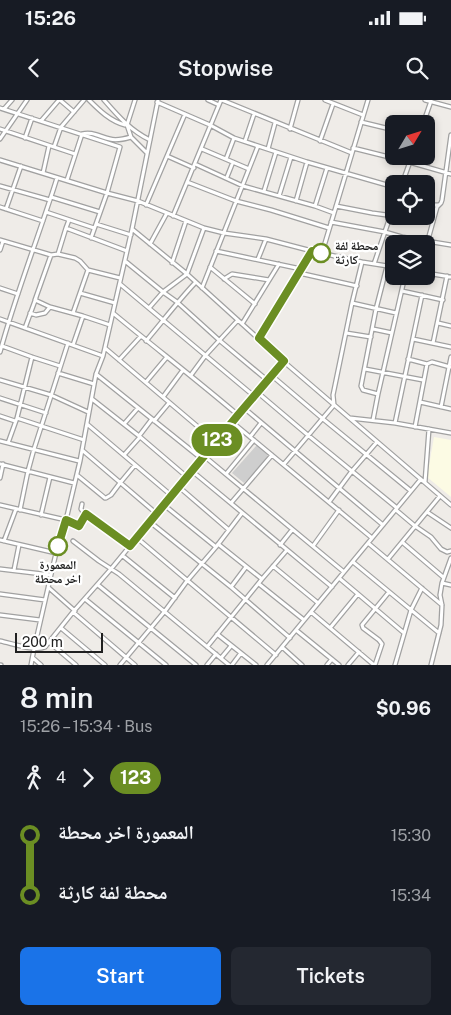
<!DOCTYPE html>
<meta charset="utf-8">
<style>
:root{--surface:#171b24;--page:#242831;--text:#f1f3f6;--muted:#9ea1a6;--accent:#1a73e8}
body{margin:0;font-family:"Public Sans","Noto Naskh Arabic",sans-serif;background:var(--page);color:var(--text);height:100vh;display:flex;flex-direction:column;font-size:19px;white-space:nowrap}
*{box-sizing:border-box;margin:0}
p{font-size:16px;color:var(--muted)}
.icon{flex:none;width:28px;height:28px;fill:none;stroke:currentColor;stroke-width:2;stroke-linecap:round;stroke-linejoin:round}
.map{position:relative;height:565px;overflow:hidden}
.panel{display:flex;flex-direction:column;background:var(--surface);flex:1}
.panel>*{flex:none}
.badge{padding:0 10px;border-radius:16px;font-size:18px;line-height:32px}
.needle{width:32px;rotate:52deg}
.buttons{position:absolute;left:385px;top:15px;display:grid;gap:10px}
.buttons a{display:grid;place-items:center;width:50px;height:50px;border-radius:8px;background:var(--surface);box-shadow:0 2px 8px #0003;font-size:25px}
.scale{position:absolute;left:15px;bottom:12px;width:88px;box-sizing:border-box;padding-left:5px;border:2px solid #202020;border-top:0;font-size:14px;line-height:18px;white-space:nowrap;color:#202020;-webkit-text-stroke:4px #fff;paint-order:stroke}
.map>.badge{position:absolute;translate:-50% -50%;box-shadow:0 0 0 2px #fff}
.legs{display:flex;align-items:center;gap:8px;height:55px;padding:0 20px;font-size:16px}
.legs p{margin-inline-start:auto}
.summary{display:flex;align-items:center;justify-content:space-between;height:85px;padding:0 20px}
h1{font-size:28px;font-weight:600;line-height:38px}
.primary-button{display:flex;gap:10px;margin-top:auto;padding:10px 20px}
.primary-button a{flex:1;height:58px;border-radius:8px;background:var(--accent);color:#fff;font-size:20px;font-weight:600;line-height:58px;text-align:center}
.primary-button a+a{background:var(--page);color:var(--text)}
ul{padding:0 20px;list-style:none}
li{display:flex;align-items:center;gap:18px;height:60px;font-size:19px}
li i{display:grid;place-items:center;width:8px;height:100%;margin:0 6px;background:currentColor}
li i::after{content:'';width:12px;height:12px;margin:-6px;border:4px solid;border-radius:50%;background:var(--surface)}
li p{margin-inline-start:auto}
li:first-child i{background:linear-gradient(#0000 50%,currentColor 0)}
li:last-child i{background:linear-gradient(currentColor 50%,#0000 0)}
.status{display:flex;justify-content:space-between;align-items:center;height:35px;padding:0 25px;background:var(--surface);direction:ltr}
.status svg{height:14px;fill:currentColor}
header{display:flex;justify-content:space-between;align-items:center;height:65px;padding:0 20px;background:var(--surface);font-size:22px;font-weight:600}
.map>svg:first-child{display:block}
.education{fill:#fcfbe4}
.religious{fill:#cecece}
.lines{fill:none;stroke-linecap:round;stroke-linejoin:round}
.minor-casing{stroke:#a1a1a1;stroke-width:5.5}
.minor{stroke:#fff;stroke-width:3}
.line-1-casing{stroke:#fff;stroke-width:11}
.line-1{stroke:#6b8e23;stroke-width:8}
.stop-1-dot{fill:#fff;stroke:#6b8e23;stroke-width:2.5}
.labels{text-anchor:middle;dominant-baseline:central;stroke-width:4.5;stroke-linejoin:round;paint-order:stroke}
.stop-label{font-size:12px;font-weight:bold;fill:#202020;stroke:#fff;text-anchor:start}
</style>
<div class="status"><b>15:26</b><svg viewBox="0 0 49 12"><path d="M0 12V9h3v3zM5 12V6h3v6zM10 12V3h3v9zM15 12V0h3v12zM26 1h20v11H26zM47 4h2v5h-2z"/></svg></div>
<header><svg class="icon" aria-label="back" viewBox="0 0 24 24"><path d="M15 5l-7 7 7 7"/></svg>Stopwise<svg class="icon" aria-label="search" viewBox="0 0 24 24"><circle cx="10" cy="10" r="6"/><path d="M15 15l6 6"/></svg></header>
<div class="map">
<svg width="451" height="565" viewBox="0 0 451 565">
<rect width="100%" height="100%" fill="#efece8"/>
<path class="education" d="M434 337 451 340V397L427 377Z"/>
<path class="religious" d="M257 345 268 355 264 362 244 383 232 373Z"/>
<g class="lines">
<defs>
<path id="minor" d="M60 0 74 12
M89 0C99 10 110 21 125 25
M104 0C118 16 131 31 150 40
M135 0 127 25 131 37 147 53
M208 0 219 5
M222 0 352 53
M325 0 363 15
M425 0 451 7
M157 2 210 25 234 38 307 62 394 87
M0 8 120 47 107 93 91 138
M4 9 12 0
M41 21 59 0
M361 22 394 30
M423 24 431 1
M0 29 75 54
M290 29 298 0
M25 38 32 18
M0 39 27 0
M245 41 254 14
M320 41 333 4
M54 47 61 27 84 0
M353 48 409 62 451 74
M202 49 249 69
M268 49 275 23
M167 56 194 68
M226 59 234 38
M0 60 107 93 138 101 204 128 224 133 266 139 312 151 362 162 394 167
M195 64 243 86 315 106 334 113
M43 73 49 46
M227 77 233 62
M67 80 82 34C92 31 100 37 110 39 117 41 124 39 131 37
M187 82 236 101 271 110 329 128
M402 84 412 56
M0 86 50 100
M264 91 276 52
M279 96 291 57
M51 97 100 112
M296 101 307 62
M146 105 185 14
M426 105H438
M315 106 327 68
M336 106 372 113 394 116
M0 107 43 121
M6 109 21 66
M46 112 94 128
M173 116 221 0
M394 116 433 122
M69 120 66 128 127 151
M331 122 385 132 402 137 451 145
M96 124 131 135
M132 129 187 174 283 261 451 405
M0 140 51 155 58 154 75 158 80 161 88 170 120 178
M150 144 167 113
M426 147 437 107 441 103 442 100 451 35
M0 150 3 141
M216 151 301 169
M322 153 368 0
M58 154 66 128
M51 155 35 200 50 207 83 216 110 225
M258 159 266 139
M125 161 163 192 177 202 219 240 267 280
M172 163 186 121
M374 164 394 105
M210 167 255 204
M299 173 357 186
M426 173 451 177
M224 179 232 174 269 180
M120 184 254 296
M0 188 18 194
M202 188 258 46
M402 191 443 200
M80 193 115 203
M352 203 396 213
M149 208 163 192 187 174 204 128
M30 213 36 215 45 213 50 207
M73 213 88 170
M113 213C154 247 197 280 238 315
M0 219 103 256
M438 223 451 226
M242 224 279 164
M25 228 36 198
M373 229 392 233
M346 233 371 237
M259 238 312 151
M413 239 451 247
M146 241C163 221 178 201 195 183
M433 243 447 176
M73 245 83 216
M2 246 32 257 60 266
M105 248 216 342
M0 252C16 193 39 136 57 78
M408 259 427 264 432 262 450 267
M119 260 141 236
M365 269 423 280
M58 273 94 284
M96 274 202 359
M191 275 205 256 238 220
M271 275 323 319 411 391
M0 280 51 295 88 312
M146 282 167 257
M257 292 309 336 397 408
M378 294 363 290 361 286 376 209 387 166
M163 297 183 270
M0 298 46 313
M92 299 139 336 187 377
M420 302 451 309
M441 307 451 257
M244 308 383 425
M0 316 15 321
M17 318 32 257
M350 318 395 323 451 333
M373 320 378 294 405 176
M154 321 169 303
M232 322 372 438
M395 323 422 195
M87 324 172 396
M124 324 138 308
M415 327 427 264
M139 336 152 319
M250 337 261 323
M0 341 79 361
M8 343 17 318 84 340
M82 350 157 414
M124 355 140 337
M204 356 344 472
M0 364 74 383
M284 364 334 305 333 295 352 203 362 162
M192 371 332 487
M226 374 254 340
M77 375 105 398H106L111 395 120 383 135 365
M0 378 3 364
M425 382 429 329
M179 387 229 430
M329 402 352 371 377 342
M231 403 272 355
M82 404 81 409 83 412 130 446
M0 405 66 420 79 426 87 414
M164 405 216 447
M20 410 28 371 34 349 68 243
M396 410 415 426 431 437 441 449 447 452 451 451
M427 412 451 428
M41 415 50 377
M150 422 231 487 290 538
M137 438 276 555
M0 440 56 453
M4 441 16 409
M73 441 99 461 119 474 229 565
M402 442 443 477
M368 443 442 505
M218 444 262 479
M280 445 292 430
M313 446 339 410
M123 456 175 498
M388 459 440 396
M353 462 439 533
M273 466 318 503
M0 469 51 475
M14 470 19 445
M339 478 358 494
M442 483 451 485
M259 484 304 520
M98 485 196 565
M231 487 246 467
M49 488 75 511
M0 494 45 500
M85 499 166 565
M73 512 135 565
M311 512 374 565
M0 515 40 520
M61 528 105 565
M330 528 358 494 404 533
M296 530 339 565
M217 534 256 565
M0 541C11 543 35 552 45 547L73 512 111 469 238 315 283 261
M49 542 76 565
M207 547 262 479 287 450
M282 547 302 565
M33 558 41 565
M221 558 231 546
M0 565H1
M31 565 34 549 56 453 66 420 80 361 96 274 103 256 132 129 158 0
M120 565 165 511 187 481 216 447 242 413
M207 565 216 554
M232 565 241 553
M267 565 421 379
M327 565 332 559
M348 565 359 552
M375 565 382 544 379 540 363 528 362 525 389 492
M395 565 411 510 422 488
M431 565 441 525 442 505 440 495 442 483 451 458"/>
</defs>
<use href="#minor" class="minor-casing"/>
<use href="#minor" class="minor"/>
</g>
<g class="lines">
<defs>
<path id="line-1" d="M58 446 66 420 79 426 86 414 130 446 238 315 284 261 259 238 312 151 321 153"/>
</defs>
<use href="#line-1" class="line-1-casing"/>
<use href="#line-1" class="line-1"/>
</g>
<g class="stop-1-dot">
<circle cx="321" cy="153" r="9"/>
<circle cx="58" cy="446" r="9"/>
</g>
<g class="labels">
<g class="stop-label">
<text x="335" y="146">محطة لفة<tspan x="335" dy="14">كارثة</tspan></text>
<text x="58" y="465" text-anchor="middle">المعمورة<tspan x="58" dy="14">اخر محطة</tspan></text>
</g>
</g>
</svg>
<div class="buttons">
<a><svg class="needle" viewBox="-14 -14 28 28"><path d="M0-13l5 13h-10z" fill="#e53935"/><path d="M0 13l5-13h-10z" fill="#9ea1a6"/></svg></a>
<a><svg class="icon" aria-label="locate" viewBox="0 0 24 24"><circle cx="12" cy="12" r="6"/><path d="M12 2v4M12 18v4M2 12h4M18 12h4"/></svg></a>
<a><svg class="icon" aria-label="layers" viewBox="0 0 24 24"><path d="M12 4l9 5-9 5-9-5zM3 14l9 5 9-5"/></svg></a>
</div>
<div class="scale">200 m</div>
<b class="badge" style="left:217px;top:340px;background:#6b8e23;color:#fff">123</b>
</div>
<section class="panel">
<div class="summary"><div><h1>8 min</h1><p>15:26 – 15:34 · Bus</p></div><b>$0.96</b></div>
<div class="legs"><svg class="icon" aria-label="walk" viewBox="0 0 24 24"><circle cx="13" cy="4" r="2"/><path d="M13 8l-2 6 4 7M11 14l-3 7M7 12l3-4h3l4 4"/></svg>4<svg class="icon" aria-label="forward" viewBox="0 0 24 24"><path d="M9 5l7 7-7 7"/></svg><b class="badge" style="background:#6b8e23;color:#fff">123</b></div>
<ul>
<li><i style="color:#6b8e23"></i><b>المعمورة اخر محطة</b><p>15:30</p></li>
<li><i style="color:#6b8e23"></i><b>محطة لفة كارثة</b><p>15:34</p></li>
</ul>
<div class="primary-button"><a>Start</a><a>Tickets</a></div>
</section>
